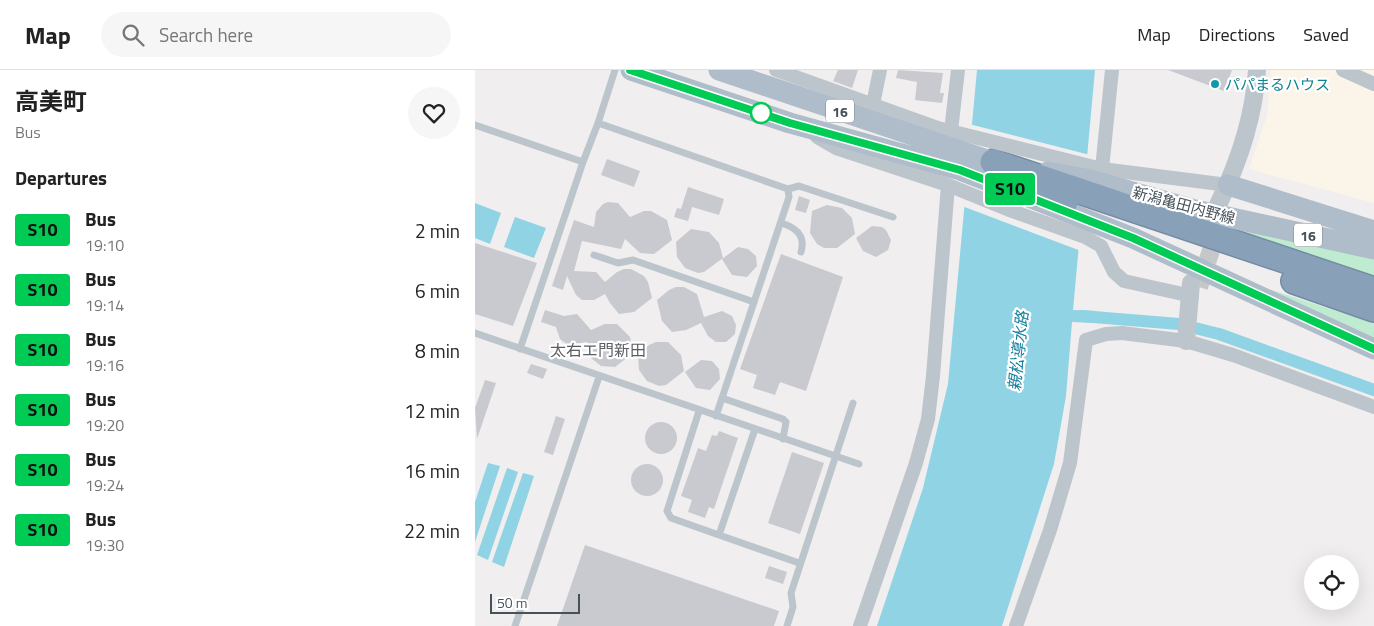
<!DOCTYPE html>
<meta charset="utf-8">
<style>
:root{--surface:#fff;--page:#f6f6f6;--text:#222;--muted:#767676;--line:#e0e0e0}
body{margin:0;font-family:"Titillium Web","Noto Sans JP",sans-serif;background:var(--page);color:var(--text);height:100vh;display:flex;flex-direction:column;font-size:19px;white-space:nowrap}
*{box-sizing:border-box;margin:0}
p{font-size:16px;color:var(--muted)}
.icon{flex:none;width:28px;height:28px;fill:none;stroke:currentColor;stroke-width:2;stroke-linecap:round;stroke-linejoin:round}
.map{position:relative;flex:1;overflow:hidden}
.details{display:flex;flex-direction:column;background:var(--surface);width:475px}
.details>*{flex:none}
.badge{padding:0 10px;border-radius:4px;font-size:18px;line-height:32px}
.buttons{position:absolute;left:829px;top:485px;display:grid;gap:10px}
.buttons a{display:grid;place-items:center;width:55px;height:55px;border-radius:50%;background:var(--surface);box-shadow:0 5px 20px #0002;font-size:25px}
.scale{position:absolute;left:15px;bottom:12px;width:90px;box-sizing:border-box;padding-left:5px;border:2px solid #475159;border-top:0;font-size:14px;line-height:18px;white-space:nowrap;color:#475159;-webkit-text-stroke:4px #fff;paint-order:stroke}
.map>.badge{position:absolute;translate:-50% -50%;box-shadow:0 0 0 2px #fff}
h2{padding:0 15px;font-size:19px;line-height:45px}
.round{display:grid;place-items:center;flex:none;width:52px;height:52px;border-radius:26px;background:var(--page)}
.headline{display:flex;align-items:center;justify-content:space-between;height:85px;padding:0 15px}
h1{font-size:24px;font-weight:700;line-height:38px}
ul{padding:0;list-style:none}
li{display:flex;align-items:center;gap:15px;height:60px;padding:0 15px}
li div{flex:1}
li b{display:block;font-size:19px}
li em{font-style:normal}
li .badge{min-width:55px;font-weight:700;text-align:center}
header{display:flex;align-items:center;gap:30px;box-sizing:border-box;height:70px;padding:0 25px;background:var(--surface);border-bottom:1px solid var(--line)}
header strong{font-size:24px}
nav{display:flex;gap:28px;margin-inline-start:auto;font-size:18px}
.search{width:350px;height:45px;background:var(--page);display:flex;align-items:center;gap:12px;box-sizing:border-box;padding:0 18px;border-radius:28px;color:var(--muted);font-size:19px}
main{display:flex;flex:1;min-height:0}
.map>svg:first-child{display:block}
.commercial{fill:#faf5e8}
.green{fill:#bfebd0}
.water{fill:#90d3e4}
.pier{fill:#f0eeee}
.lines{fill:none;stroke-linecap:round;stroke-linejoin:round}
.canal{stroke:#90d3e4;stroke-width:12}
.building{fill:#c8cad0}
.tertiary-tunnel{stroke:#c6c7c9;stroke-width:18;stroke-dasharray:18 9;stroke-linecap:butt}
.motorway-casing{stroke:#748ba4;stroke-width:28}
.service{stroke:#bdc5cc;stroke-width:7}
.minor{stroke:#bdc5cc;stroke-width:14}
.tertiary{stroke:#bdc5cc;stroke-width:18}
.primary{stroke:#afbdca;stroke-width:21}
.motorway{stroke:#89a0b9;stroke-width:25}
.line-casing{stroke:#fff;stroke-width:11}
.line{stroke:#0c5;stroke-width:8}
.culture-dot{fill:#0f9aa8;stroke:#fff;stroke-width:2}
.stop-dot{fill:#fff;stroke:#0c5;stroke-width:2.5}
.labels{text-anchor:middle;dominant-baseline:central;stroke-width:4.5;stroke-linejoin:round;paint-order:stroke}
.shield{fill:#fff;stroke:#7e858b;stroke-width:1}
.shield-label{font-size:14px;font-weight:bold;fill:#475159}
.culture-label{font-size:15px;fill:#0d838f;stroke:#fff;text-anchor:start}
.street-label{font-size:15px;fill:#475159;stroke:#fff}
.neighbourhood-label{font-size:16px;fill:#5b5e62;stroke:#fff}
.water-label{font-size:16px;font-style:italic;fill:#18809c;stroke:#fff}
</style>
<header>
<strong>Map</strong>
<div class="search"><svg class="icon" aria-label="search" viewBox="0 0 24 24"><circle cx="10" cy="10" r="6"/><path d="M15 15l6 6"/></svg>Search here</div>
<nav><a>Map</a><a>Directions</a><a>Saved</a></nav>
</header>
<main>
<section class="details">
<div class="headline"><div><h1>高美町</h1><p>Bus</p></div><a class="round"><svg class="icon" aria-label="heart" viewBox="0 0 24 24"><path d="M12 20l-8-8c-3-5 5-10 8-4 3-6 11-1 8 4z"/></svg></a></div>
<h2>Departures</h2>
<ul>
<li><span class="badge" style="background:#0c5;color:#111">S10</span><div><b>Bus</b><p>19:10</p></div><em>2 min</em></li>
<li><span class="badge" style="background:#0c5;color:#111">S10</span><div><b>Bus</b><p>19:14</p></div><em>6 min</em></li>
<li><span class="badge" style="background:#0c5;color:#111">S10</span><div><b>Bus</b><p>19:16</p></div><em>8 min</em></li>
<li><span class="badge" style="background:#0c5;color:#111">S10</span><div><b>Bus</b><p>19:20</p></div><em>12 min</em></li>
<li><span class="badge" style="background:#0c5;color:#111">S10</span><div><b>Bus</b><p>19:24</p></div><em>16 min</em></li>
<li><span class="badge" style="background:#0c5;color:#111">S10</span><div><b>Bus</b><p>19:30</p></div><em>22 min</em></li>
</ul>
</section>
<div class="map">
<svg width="899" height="556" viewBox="0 0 899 556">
<rect width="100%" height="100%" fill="#f0eeee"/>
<path class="commercial" d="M796 0H899V133L774 99 792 45Z"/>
<path class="green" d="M761 157 899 189V208L768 165Z
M762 209 899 253V271Z"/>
<path class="water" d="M502 0H620L598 240 622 241 621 253 597 252 591 326 579 394 527 556H402L448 418 473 314Z
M0 133 26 143 15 174 0 168Z
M40 147 71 158 59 188 29 177Z
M13 393 25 396 0 472V432Z
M32 398 43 402 13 490 2 485Z
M48 403 59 406 29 497 17 492Z"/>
<path class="pier" d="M494 54 615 85 606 181 487 136Z"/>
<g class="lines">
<path class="canal" d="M606 246 704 254 744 264 899 320"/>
</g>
<path class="building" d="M363 0H383L377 18 358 11Z
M423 0 468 3 465 23H469L467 33 440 30 442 12 421 8Z
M693 0H757L749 21Z
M132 89 165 101 159 117 126 105Z
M213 117 249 129 244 145 217 137 213 151 199 147 202 138 206 139Z
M324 126 335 130 331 143 320 140Z
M133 132 143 133 155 147 169 141H176L192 150 197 170 179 184 165 183 150 169 146 179 107 171 99 201 121 202 130 212 142 202 149 199H156L169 206 173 212 177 228 159 242 144 244 135 233 130 224 119 230H107L101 225 92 206 88 220 77 216 99 150 119 157 121 142 128 134Z
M352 135 367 138 377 148 380 164 362 178H349L342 174 335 163 337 141Z
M397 156 407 157 411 160 416 170 413 180 401 187 388 181 381 168Z
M216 159 234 162 244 173 248 188 229 202 223 203 210 198 202 187 201 172Z
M0 173 62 193 38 256 0 244Z
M263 177 273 179 281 186 282 196 272 207 257 205 247 189Z
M306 184 368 207 331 321 305 312 300 325 278 318 282 305 265 299Z
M201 217H209L222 224 229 247 247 241 257 246 261 255 260 264 251 272H241L233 266 226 253 211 260 197 262 187 251 182 230 194 220Z
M70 240 89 246 102 244 116 260 130 254H142L155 267 158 283 140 297 126 296 116 288 112 272 93 275 85 269 81 257 66 252Z
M181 272H193L206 285 209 301 191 315 184 316 172 311 164 300 163 285 174 275Z
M226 290 237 291 244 299 245 309 235 320 221 318 210 302Z
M56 294 72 299 68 309 52 303Z
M10 310 21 313 2 369 0 338Z
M81 346 90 349 78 385 69 382Z
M170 368a16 16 0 1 1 32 0a16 16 0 1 1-32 0Z
M244 361 263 368 239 439 234 437 230 448 213 442 217 430 206 426 223 378 231 381 237 365 242 366Z
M317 382 349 393 325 464 293 453Z
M156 410a16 16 0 1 1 32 0a16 16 0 1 1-32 0Z
M110 475 304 541 299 556H82Z
M294 496 312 502 308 514 290 508Z"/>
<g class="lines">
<path class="tertiary-tunnel" d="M724 217 744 156"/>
<defs>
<path id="motorway" d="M518 92 899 220
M540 121 571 125 590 132
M819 211 899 239"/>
</defs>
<use href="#motorway" class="motorway-casing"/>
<path class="service" d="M123 53 140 0
M0 55 108 92 45 279
M108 92 123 53 313 119 314 127 241 346
M313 119 324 116 418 147
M306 153C320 157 331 165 326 182
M119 185 143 193 158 190 279 232
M0 263 384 394
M247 328 308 349 311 352 308 369
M224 341 192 441 196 448 244 465
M280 359 244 465 324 493
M40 556 124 307
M312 556 318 537 316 523 378 333"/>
<path class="minor" d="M301 0 463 58 627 99 753 115
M868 0 899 14
M398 34 405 0
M476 61 483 0
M342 67 361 78 473 115 537 141 610 167 626 176 639 202 649 211 717 226
M627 99 637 0
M385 556 441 393 453 349 458 306 473 115
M541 556 575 460 595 393 611 270 631 264 647 263 711 271 758 285 899 337"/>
<path class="tertiary" d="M743 135C763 94 779 46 782 0
M711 271 716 213"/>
<path class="primary" d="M156 0 315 53 485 100 658 168 899 279
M244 0 518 92 533 95
M573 102 616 110 720 140 899 179
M753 115 899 161"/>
<use href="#motorway" class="motorway"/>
</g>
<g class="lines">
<defs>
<path id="line" d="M155 0 315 53 485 100 658 168 899 279"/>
</defs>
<use href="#line" class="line-casing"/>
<use href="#line" class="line"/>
</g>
<circle class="culture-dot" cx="740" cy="14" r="5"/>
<circle class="stop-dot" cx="286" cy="43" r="10"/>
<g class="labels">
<g class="shield">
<rect x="351" y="29.5" width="28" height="23" rx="4"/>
<rect x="819" y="153.5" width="28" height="23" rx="4"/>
</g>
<g class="shield-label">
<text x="365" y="41">16</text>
<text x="833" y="165">16</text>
</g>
<g class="culture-label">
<text x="750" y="14">パパまるハウス</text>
</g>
<g class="street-label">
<text transform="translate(709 135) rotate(15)">新潟亀田内野線</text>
</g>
<g class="neighbourhood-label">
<text x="123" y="280">太右エ門新田</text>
</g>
<g class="water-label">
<text transform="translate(543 281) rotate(-84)">親松導水路</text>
</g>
</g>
</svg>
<div class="buttons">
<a><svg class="icon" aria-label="locate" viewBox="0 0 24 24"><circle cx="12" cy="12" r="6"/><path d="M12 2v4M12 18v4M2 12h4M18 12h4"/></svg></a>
</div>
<div class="scale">50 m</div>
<b class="badge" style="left:535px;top:119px;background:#0c5;color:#111">S10</b>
</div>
</main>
